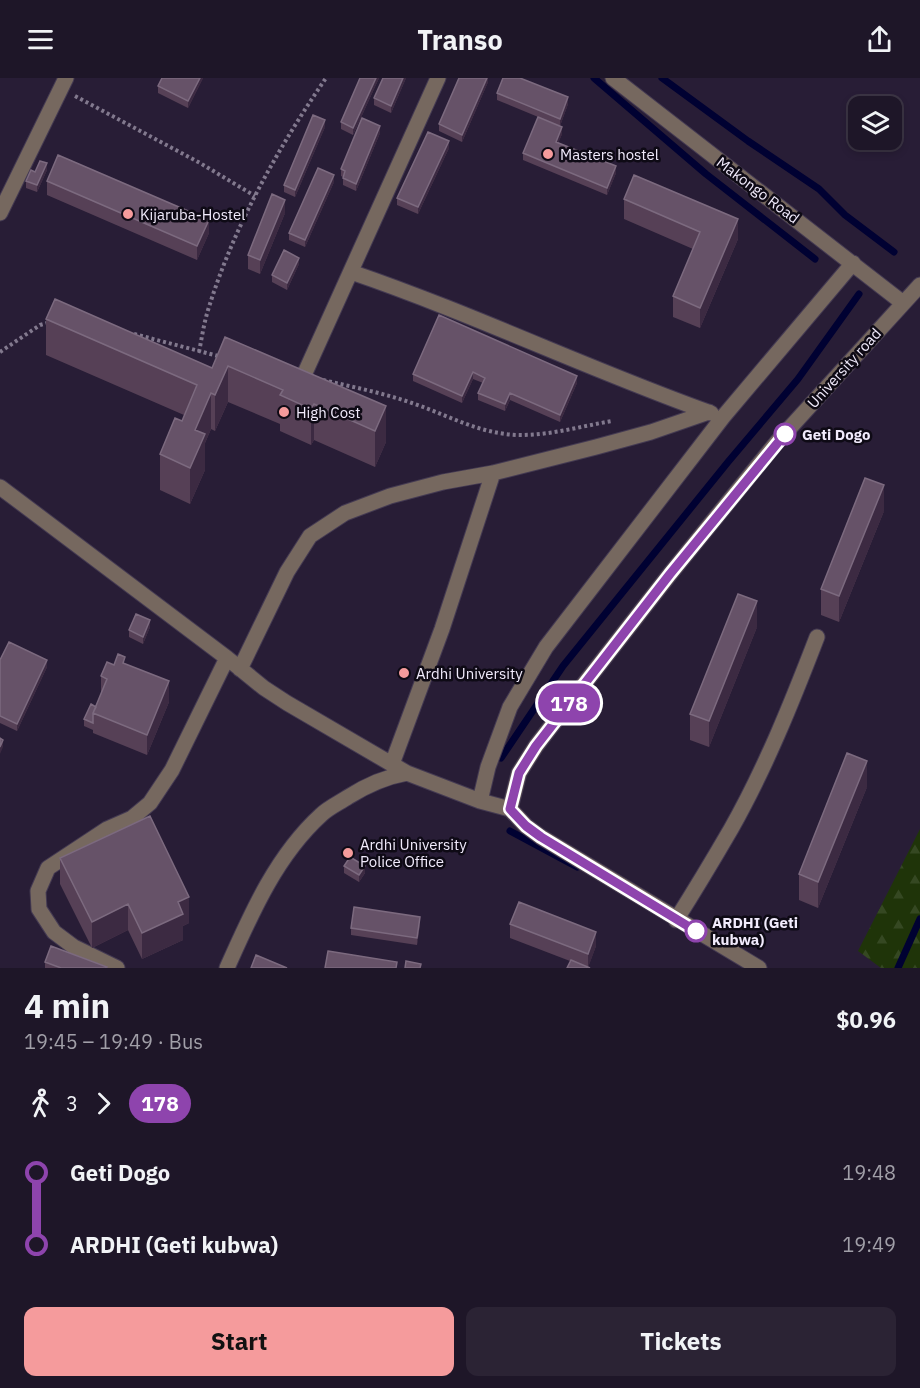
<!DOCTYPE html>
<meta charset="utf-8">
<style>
:root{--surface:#1e1628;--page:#2b2334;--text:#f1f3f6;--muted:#a19fa8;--line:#3c3545;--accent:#f59b9c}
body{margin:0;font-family:"IBM Plex Sans",sans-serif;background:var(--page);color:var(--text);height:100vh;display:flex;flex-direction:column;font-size:22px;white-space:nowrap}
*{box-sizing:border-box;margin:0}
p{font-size:20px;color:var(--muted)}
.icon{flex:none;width:33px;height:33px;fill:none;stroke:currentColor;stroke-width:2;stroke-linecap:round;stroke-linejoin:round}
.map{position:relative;height:890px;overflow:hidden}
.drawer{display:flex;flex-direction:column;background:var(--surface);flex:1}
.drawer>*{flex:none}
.badge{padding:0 12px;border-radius:20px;font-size:21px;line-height:39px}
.tools{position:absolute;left:848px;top:18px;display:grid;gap:12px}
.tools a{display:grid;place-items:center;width:54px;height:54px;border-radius:12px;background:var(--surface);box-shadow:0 3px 9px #0003,0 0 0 2px var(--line);font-size:30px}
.map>.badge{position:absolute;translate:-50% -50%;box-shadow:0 0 0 3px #fff}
.legs{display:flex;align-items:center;gap:9px;height:66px;padding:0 24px;font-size:20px}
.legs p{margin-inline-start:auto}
.head{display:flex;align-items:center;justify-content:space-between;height:102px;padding:0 24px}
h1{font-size:33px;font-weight:700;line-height:45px}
.button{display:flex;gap:12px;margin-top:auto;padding:12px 24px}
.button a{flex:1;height:69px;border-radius:12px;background:var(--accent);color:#111;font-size:24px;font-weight:700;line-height:69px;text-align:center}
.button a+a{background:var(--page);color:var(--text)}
ul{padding:0 24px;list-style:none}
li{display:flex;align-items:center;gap:21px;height:72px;font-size:22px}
li i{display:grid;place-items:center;width:9px;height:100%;margin:0 8px;background:currentColor}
li i::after{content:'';width:15px;height:15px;margin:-8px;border:4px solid;border-radius:50%;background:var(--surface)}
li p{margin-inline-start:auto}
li:first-child i{background:linear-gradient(#0000 50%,currentColor 0)}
li:last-child i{background:linear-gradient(currentColor 50%,#0000 0)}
header{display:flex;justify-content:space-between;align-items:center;height:78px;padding:0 24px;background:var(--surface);font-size:27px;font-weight:700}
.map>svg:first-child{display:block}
.forest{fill:url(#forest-firs)}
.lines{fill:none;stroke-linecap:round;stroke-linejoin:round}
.stream{stroke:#000132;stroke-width:7}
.minor-casing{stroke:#443a52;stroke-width:17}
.path{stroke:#82798e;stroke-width:4;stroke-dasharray:3 3;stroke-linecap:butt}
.minor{stroke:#76685f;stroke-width:15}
.wall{fill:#564056}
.shaded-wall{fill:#3c2a42}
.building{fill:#665268;stroke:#7c6a7f;stroke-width:1.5}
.line-1-casing{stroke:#fff;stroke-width:14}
.line-1{stroke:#8e44ad;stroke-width:9}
.poi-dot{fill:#f59b9c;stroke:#0e0a15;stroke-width:2}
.stop-1-dot{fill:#fff;stroke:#8e44ad;stroke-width:3}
.labels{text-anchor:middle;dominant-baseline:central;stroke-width:5;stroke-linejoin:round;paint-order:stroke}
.poi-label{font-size:15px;fill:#f1ebfc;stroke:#0e0a15;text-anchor:start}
.street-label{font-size:15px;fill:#f1ebfc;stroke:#0e0a15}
.stop-label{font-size:15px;font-weight:bold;fill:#f1ebfc;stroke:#0e0a15;text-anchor:start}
</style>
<header><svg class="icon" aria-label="menu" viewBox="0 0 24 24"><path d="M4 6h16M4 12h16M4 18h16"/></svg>Transo<svg class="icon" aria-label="share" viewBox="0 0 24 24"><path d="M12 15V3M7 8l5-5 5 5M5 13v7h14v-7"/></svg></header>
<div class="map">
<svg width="920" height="890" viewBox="0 0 920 890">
<defs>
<pattern id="forest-firs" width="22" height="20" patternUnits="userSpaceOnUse" patternTransform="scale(1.5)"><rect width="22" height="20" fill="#1f3409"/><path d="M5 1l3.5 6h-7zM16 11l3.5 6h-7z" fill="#354822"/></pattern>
</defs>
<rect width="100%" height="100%" fill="#281d36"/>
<path class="forest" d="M920 751V890H881L858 873Z"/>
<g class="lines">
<path class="stream" d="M594 0 706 96 815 181
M662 0 748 63 819 111 845 137 894 174
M501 680 563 588 728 384 798 301 859 216
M510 753 577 789
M898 890 920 841"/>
<defs>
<path id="minor" d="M613 0 903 225
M0 135 66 0
M351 194C474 236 590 292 711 335
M304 297 438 0
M0 409 227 580 264 610 287 625 407 695 480 723 510 731 526 748 541 759 759 890
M240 591 287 494 310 458 345 435 390 418 443 404 493 395 596 369 651 354 709 334
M392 686 442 551 493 395
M480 723 488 689 510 629 546 569 723 339 853 185
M510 731 519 695 536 668 559 638 670 496 777 364 920 207
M676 842C695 812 713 782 731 751 765 691 792 624 817 559
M117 890 74 869 54 854 39 831 38 813 48 790 107 751 132 740 150 725 172 692 227 580
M227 890C251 836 276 778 321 737 328 730 339 725 348 719 367 707 385 699 407 695"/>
</defs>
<use href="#minor" class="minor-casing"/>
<path class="path" d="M75 18 200 85 255 118
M134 256 222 279
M0 274 40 247 51 244
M199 274C202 259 204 244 209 229 234 148 278 70 326 0
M323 302C353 309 383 315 412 325 448 337 481 357 521 357 552 357 582 348 612 343"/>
<use href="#minor" class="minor"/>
</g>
<path class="wall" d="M162 0H203L188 30 158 15V8Z
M360 0H379L353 57 341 51V44Z
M406 0 391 35 374 27V20Z
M488 0V4L462 64 439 53V46Z
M497 15 568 26 560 48 497 22Z
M325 49 295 119 284 114V107Z
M380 55 356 113 343 107V99L341 98V91Z
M562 56 558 65 616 95 607 117 523 82V75Z
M449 70 418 136 397 127V120Z
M47 92 37 114 26 110V103L35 94Z
M47 103 209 155 197 182 47 117Z
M334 104 305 169 289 162V155Z
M624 121 738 161 700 250 673 239V218L693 171 624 141Z
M285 135 260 196 248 191V177Z
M299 186 287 212 272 204V197Z
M439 237 577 305 560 344 510 322 505 333 478 322V315L483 305 473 301 462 325 413 303V296Z
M46 241 212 290 225 259 386 328V364L375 389 314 362 311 367 280 353V346L228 324 215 353 211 351 205 365V392L190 426 160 412V376L182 343 184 337 46 277Z
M884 433 839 544 821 537V511Z
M150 549 143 566 129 559V552Z
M757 549 709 669 690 662V636Z
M0 582 47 589 17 653 0 645Z
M125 586 169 624 147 677 93 655V650V652L84 648V641L96 629 101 617V598L114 587Z
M867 709 818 830 799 822V796Z
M60 780 189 845 183 848V862L142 881 128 852 92 870 60 806Z
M344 788 365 795 359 804 344 795Z
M420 846 417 867 351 857V850Z
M510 846 596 868 588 889 570 883 510 860Z
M45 884 107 890H45Z"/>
<path class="shaded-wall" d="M200 0H203L188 30V23Z
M376 0H379L353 57V50Z
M403 0H406L391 35V28Z
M487 0H488V4L462 64V57Z
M568 19V26L560 48V41Z
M325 42V49L295 119V112Z
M380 48V55L356 113V106Z
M562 49V56L556 71V64Z
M449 63V70L418 136V129Z
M47 85V92L37 114V107Z
M616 88V95L607 117V110Z
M334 97V104L305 169V162Z
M285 122V135L260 196V182Z
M738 141V161L700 250V230Z
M209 142V155L197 182V168Z
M299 180V186L287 212V205Z
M228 288V324L215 353V317Z
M473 294V301L462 325V318Z
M577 298V305L560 344V337Z
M211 315V351L205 365V392L190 426V390L195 352Z
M510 315V322L505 333V326Z
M314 326V362L311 367V331Z
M386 328V364L375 389V353Z
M884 407V433L839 544V518Z
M757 523V549L709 669V643Z
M150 542V549L143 566V559Z
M47 582V589L17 653V646Z
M169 603V624L147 677V657Z
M3 662V669L0 676V669Z
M867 683V709L818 830V804Z
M365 788V795L359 804V797Z
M189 819V845L183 848V862L142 881V855L178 824Z
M128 826V852L92 870V844Z
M420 839V846L417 867V860Z
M596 854V868L588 890V876Z"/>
<path class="building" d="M162 0H200L188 23 158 8Z
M360 0H376L353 50 341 44Z
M383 0H403L391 28 374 20Z
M459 0H487L462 57 439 46Z
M503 0H520L568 19 560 41 497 15Z
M313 37 325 42 295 112 284 107Z
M538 39 562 49 556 64 616 88 607 110 523 75Z
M362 40 380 48 356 106 343 100 345 93 341 91Z
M428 54 449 63 418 129 397 120Z
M58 77 209 142 197 168 47 103Z
M40 83 47 85 37 107 26 103 31 92 35 94Z
M318 90 334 97 305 162 289 155Z
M634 97 738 141 700 230 673 218 700 154 624 121Z
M272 116 285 122 260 182 248 177Z
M284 172 299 180 287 205 272 197Z
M55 221 212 290 225 259 386 328 375 353 314 326 311 331 280 317 283 312 228 288 215 317 211 315 195 352 205 356 190 390 160 376 175 340 182 343 197 307 46 241Z
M439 237 577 298 560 337 510 315 505 326 478 315 485 300 473 294 462 318 413 296Z
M865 400 884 407 839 518 821 511Z
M738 516 757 523 709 643 690 636Z
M136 536 150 542 143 559 129 552Z
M9 564 47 582 17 646 0 638V582Z
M118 576 125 579 123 585 169 603 147 657 93 635 107 601 101 598 107 584 114 587Z
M91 626 96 629 93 635V645L84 641Z
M0 660 3 662 0 669Z
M847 675 867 683 818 804 799 796Z
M150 738 189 819 178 824 183 836 142 855 128 826 92 844 60 780Z
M350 779 365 788 359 797 344 788Z
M519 824 596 854 588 876 510 846Z
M354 829 420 839 417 860 351 850Z
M51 868 107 889 106 890H61L45 884Z
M328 873 397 884 396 890H325Z
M256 877 287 890H251Z
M571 882 590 890H567Z
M406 883 421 886 420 890H405Z"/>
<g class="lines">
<defs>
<path id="line-1" d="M696 853 541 759 526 748 510 731 519 695 536 668 670 496 785 356"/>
</defs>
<use href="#line-1" class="line-1-casing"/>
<use href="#line-1" class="line-1"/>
</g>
<g class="poi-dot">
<circle cx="548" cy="76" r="6"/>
<circle cx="128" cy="136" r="6"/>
<circle cx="284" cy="334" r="6"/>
<circle cx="404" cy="595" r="6"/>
<circle cx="348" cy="775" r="6"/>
</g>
<g class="stop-1-dot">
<circle cx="785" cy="356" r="10"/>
<circle cx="696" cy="853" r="10"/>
</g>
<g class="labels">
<g class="poi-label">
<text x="560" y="76">Masters hostel</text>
<text x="140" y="136">Kijaruba-Hostel</text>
<text x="296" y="334">High Cost</text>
<text x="416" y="595">Ardhi University</text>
<text x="360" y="766">Ardhi University<tspan x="360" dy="17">Police Office</tspan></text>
</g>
<g class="street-label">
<text transform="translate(758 112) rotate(37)">Makongo Road</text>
<text transform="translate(844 290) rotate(-48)">University road</text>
</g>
<g class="stop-label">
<text x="802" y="356">Geti Dogo</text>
<text x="712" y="844">ARDHI (Geti<tspan x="712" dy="17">kubwa)</tspan></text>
</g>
</g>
</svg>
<div class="tools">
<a><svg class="icon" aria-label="layers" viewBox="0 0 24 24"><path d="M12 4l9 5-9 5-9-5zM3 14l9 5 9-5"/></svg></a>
</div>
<b class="badge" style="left:569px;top:625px;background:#8e44ad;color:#fff">178</b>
</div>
<section class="drawer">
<div class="head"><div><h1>4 min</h1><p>19:45 – 19:49 · Bus</p></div><b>$0.96</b></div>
<div class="legs"><svg class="icon" aria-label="walk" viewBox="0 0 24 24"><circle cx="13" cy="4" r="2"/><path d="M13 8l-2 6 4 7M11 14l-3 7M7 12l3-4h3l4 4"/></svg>3<svg class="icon" aria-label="forward" viewBox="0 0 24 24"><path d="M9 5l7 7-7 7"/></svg><b class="badge" style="background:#8e44ad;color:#fff">178</b></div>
<ul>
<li><i style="color:#8e44ad"></i><b>Geti Dogo</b><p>19:48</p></li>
<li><i style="color:#8e44ad"></i><b>ARDHI (Geti kubwa)</b><p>19:49</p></li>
</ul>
<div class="button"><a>Start</a><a>Tickets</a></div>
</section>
